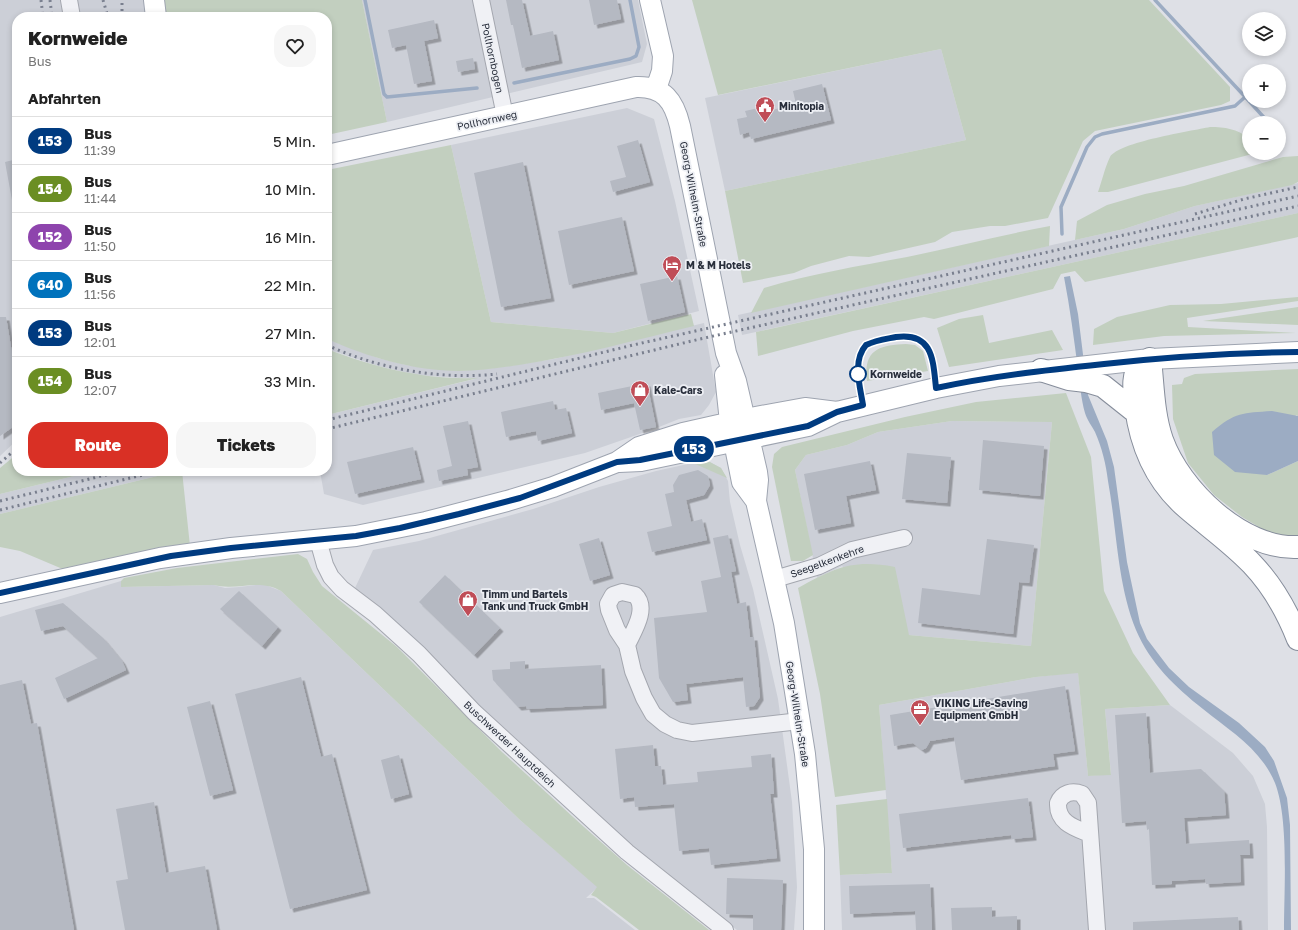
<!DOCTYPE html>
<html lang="de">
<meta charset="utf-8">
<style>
:root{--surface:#fff;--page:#f6f6f6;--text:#222;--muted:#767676;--line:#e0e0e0;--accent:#d93025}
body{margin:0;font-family:"Golos Text",sans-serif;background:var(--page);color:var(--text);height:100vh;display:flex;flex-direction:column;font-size:15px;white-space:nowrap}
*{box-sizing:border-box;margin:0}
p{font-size:13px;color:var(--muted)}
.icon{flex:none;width:22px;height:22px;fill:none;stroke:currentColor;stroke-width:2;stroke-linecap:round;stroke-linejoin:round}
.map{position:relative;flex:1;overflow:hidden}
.drawer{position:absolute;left:12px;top:12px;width:320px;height:464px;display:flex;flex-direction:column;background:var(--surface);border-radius:16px;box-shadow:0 2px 6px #0003}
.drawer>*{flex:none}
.badge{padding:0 8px;border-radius:13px;font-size:14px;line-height:26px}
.buttons{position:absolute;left:1242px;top:12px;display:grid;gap:8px}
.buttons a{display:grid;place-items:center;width:44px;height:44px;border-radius:50%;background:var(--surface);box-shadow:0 2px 6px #0003;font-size:20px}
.map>.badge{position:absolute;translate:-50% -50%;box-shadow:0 0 0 2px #fff}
h2{padding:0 16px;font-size:15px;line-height:36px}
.round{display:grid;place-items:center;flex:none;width:42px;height:42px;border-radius:16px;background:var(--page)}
.overview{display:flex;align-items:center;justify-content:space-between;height:68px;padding:0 16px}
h1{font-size:19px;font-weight:800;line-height:30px}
.primary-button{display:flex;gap:8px;margin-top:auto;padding:8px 16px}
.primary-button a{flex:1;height:46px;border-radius:16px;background:var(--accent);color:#fff;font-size:16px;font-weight:800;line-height:46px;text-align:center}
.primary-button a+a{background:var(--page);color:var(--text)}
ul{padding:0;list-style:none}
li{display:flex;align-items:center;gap:12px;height:48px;padding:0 16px;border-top:1px solid var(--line)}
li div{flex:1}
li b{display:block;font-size:15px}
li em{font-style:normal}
li .badge{min-width:44px;font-weight:700;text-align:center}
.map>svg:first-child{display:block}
.built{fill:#cccfd7}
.green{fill:#c2cfbf}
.water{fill:#9cacc3}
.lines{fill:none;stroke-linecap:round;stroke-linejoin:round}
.stream{stroke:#9cacc3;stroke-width:3.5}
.building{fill:#b5b9c2;filter:url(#shadow)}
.minor-casing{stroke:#a4a7af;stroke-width:18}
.major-casing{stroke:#9ea4b0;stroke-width:22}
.highway-casing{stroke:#868d9b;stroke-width:24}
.minor{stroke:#f0f1f5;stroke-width:16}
.major{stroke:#fff;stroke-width:20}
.highway{stroke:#fff;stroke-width:22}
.rail{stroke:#797f8e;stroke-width:3;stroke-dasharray:2 4;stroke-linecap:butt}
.line-casing{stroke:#fff;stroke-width:9}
.line{stroke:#003b80;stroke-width:6}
.stop-dot{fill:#fff;stroke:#003b80;stroke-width:2}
.labels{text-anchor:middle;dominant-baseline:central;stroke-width:3.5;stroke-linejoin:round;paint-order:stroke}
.street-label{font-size:10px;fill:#282e3b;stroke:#edeff4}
.poi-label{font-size:10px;font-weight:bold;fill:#282e3b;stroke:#edeff4;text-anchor:start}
.stop-label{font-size:10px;font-weight:bold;fill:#282e3b;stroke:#edeff4;text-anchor:start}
</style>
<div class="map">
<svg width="1298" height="930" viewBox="0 0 1298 930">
<defs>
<filter id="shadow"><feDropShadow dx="3.5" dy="3.5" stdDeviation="0" flood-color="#0004"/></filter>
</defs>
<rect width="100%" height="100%" fill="#dee0e6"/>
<path class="built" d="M0 0H161L162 17H17V440L0 456Z
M362 0H638L647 44 642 62 387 122Z
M941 49 966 140 725 191 705 98Z
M627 108 654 119 675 201 699 311 613 333 491 322 451 145Z
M1298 183V213L742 335 738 315 1124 229 1195 206Z
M704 323 716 392 709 405 701 415 679 419 654 429 585 453 363 505 324 494 320 471H327V415L475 379 416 375 378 366 327 349V339L378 358 406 365 459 371 494 368 554 359Z
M952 421 1052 422 1031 646 909 635 842 566 817 578 795 470 806 455 847 445 878 432Z
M706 460 721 468 728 481 730 502 740 545 753 589 778 699 792 802 797 887 794 930H737L639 854 476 702 429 653 355 588 373 550 419 541 533 509 599 487 656 471Z
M95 471H178L0 514V494Z
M121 581V587L214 585 225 588 239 587 263 584 281 591 520 820 598 887 586 898H594L635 930H0V617Z
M1078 672 1088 776 1111 774 1105 709 1170 705 1233 753 1253 776 1265 804 1267 827 1268 930H842L840 875 892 873 879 705 1036 677Z"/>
<path class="green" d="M161 0H362L387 122 327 135V17H162Z
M692 0H1149L1230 87V101L1221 105 1095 131 1083 141 1048 218 1005 226H990L952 232 935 242 869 257 849 256 811 266 794 273 743 283 725 191 966 140 941 49 718 95Z
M1210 127C1225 127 1237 129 1249 138V153H1256L1108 192H1098C1102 181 1105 167 1110 157 1119 142 1191 131 1210 127Z
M451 145 491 322 613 333 691 314 694 326C636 340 578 356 519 365 499 368 479 371 459 371 414 371 368 357 327 339V188L329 187 327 170Z
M1298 156V182L1292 185 1195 206 1124 229 1075 240 1077 221 1107 205 1145 194 1184 186 1283 157Z
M1298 213V237L1294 238 1085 282 1075 271 1061 274 1053 289 934 319 924 317 853 331 758 356 756 332Z
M1050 226 1049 246 751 313 764 288C810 274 859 266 907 257 955 247 1002 235 1050 226Z
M1298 297V301L1187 318 1188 327 1296 333 1164 336 1093 345 1094 329 1117 317 1170 305 1221 304Z
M1298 307V325L1203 321Z
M983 315 989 343 1052 330 1063 350 949 367 937 328 959 319Z
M906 344 915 345 923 351 928 371 867 381C863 350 879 345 906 344Z
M327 349C376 368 425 380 478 378L327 415Z
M1298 369V416L1296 415 1267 475 1298 461V538L1274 536 1242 517 1214 495 1188 463 1173 419 1172 385 1182 384 1184 378 1195 374Z
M1066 393 1091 457 1104 591 1133 653 1170 705 1105 709 1111 775 1088 776 1078 673 1036 677 879 705 886 790 835 797 820 694 798 588C835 568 852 559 895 567L909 635 1031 646 1052 422 952 421 878 432 847 445 806 455 795 470 813 555 803 561H791L772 467 774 454 782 447 905 417 976 402Z
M17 454V471H95L0 494V468Z
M706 460 721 468 727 478 693 463Z
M178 471H182L190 546 65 570 20 551 0 547V514Z
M298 554 307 559 313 572 322 586 397 647 502 752 584 827 627 865 709 930H639L596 897 591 895 597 887 520 820 281 591C259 578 237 591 214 585L121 587V581L124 578 177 568Z
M887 799 892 873 840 875 836 805Z"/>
<path class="water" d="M1070 276 1078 314 1088 395 1107 441 1114 467 1127 562 1140 623 1147 639 1169 668 1189 687 1239 723 1265 747 1274 761 1287 798 1290 825 1291 930H1284C1284 890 1289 819 1275 783 1261 749 1230 731 1203 709 1175 687 1150 663 1136 630 1117 583 1117 530 1108 481 1106 464 1102 448 1095 432 1092 426 1087 420 1085 413 1081 399 1080 384 1078 370 1074 339 1070 308 1064 277Z
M1272 411 1298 416V461L1267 475 1235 472 1214 455 1212 432C1235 412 1243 413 1272 411Z"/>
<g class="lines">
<path class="stream" d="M365 0 384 94 387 97 477 88
M1155 0 1249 101
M514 83 630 59 636 56 639 47 630 0
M1249 101 1269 123
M1062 234 1061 207 1087 147 1095 137 1102 134 1235 106 1245 97"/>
</g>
<path class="building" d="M506 0H522L530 36 553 31 559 60 522 68 513 25H511Z
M589 0H617L621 19 594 25Z
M434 20 438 38 424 41 432 81 414 84 406 45 392 48 388 30Z
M473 58 475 69 458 72 456 61Z
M822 84 831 120 751 139 749 132 740 135 737 119 747 117 745 111 763 107 764 112 796 104 793 91Z
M638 140 650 182 613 192 610 181 626 177 617 146Z
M17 159V200H12L5 162Z
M523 162 551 298 501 307 474 173Z
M622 217 634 271 569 285 558 231Z
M677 276 685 312 648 321 640 284Z
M0 317H6L17 383V424L0 436Z
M647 383 656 427 640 430 634 403 601 410 598 393Z
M553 401 555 410 566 408 572 433 538 441 536 431 506 437 501 412Z
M468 421 478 467 467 469 468 475 439 481 437 470 452 466 443 426Z
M983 440 1044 446 1040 496 979 490Z
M413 447 421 479 355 494 347 462Z
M907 453 951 457 947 503 902 499Z
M870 461 876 490 846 496 851 523 815 530 804 474Z
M698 470 708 476 710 485 704 495 686 500 691 522 702 519 707 540 652 552 647 532 672 526 665 494 674 492 673 485 679 475Z
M728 535 736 571 731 572 737 604 746 602 750 637H754L760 697 754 706 746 707 743 677 686 684 688 700 673 702 659 678 654 618 707 612 701 581 721 577 713 538Z
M599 538 610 575 590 581 579 544Z
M987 539 1034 545 1029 583 1019 582 1013 634 918 623 922 588 980 595Z
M445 575 500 628 474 655 419 602Z
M239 591 278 627 262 646 220 609Z
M63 603 103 638 122 661 126 670 64 699 55 678 98 658 63 626 41 631 35 610Z
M525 661V669L601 665 603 705 527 709 526 706 518 707 493 680 492 670 510 669V662Z
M301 677 321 757 332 754 367 890 290 909 235 694Z
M22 680 31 724 37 723 74 930H0V685Z
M1065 686 1075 751 1053 754 1055 766 961 780 954 737 930 741 926 748 922 750 913 743 894 746 890 715Z
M210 701 233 790 210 796 187 707Z
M1146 713 1150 773 1201 769 1224 791 1226 815 1184 818 1186 844 1249 840 1250 855H1240L1241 882 1206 884 1205 879 1172 881V884L1152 885 1149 829 1147 830 1146 821 1122 823 1115 715Z
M653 745 655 766H661L663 785 698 782 697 772 752 767 751 756 771 754 774 794H770L777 858 711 865 709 848 679 851 674 804 635 807 634 797 620 799 615 749Z
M399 755 409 794 391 799 381 760Z
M1028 798 1033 837 1012 839 1011 835 903 848 899 814Z
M154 802 166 873 205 866 217 930H125L116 881 128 879 116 809Z
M727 878 783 880 781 930H753V915L726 914Z
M930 884 932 930H916L915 911 850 914 849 886Z
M992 907V917L1017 916V930H952L951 908Z
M1238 917 1239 930H1133V922Z"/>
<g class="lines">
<defs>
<path id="minor" d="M69 0 72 17
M481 0 505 116
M318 540 325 565 331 577 342 589 375 614 419 654 474 712 627 852 725 930
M775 579 819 566 852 550 904 538
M627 645C633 632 649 608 635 595L622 592 613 595 608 604 609 610 617 630 627 645 633 671 644 698 653 714 665 724 677 730 692 733 800 721
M1090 834C1075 828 1057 823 1058 803 1062 793 1072 790 1082 794L1088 803 1097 930"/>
<path id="major" d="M154 0 156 17
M650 0 663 56 662 71 656 89
M327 155 636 87C664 86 674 101 680 126L726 353 736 381 757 472 758 480 756 501 784 623 805 754 814 849V930
M725 375 730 422 742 482 756 501
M619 462 641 461 808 426 837 412 936 388 999 376 1150 359 1298 352
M0 593 160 558 231 548 356 536 426 522 507 501 553 487 617 462 639 447 683 433 745 419 805 408 837 412"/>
<path id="highway" d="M1041 370 1069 379 1086 381 1103 386 1137 413
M1298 547C1242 550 1180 490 1162 440 1153 414 1153 386 1150 359L1140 365C1131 377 1135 393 1136 407 1141 446 1157 482 1187 508 1209 527 1232 543 1252 564 1272 585 1287 611 1298 639"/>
</defs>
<use href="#minor" class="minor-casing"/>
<use href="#major" class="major-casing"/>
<use href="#highway" class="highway-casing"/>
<use href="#minor" class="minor"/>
<use href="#major" class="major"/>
<use href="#highway" class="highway"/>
<path class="rail" d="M41 0 43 17
M50 0 52 17
M103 0 108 17
M122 17V0
M1195 214 1244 199 1298 187
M327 345C378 369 441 380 497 374
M327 420 633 345 1298 196
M327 429 700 339 1298 206
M0 463 17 448
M0 501 122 471
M0 510 159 471"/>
</g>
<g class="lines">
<defs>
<path id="line" d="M0 593 171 556 231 548 356 536 400 528 459 514 520 498 617 462 640 460 808 426 837 412 863 405C860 386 852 361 866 345 876 340 886 339 896 337 933 332 933 360 936 388 992 376 1048 370 1104 364 1168 357 1233 353 1298 352"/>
</defs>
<use href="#line" class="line-casing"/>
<use href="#line" class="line"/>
</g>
<defs>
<symbol id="civic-pin" viewBox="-11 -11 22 30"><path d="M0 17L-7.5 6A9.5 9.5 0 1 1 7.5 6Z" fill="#c04d57" stroke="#edeff4"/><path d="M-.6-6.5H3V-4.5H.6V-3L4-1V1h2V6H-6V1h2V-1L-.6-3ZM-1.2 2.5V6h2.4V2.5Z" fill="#fff"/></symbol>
<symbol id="hotel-pin" viewBox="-11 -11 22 30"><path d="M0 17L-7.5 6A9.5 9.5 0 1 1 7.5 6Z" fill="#c04d57" stroke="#edeff4"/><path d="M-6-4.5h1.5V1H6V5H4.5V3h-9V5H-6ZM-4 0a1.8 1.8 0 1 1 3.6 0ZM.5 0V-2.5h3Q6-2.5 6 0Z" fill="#fff"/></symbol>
<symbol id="shop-pin" viewBox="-11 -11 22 30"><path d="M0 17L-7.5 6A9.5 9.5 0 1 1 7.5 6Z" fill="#c04d57" stroke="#edeff4"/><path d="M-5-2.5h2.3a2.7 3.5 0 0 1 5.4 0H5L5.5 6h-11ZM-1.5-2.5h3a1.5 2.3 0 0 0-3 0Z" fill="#fff"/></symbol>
<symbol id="office-pin" viewBox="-11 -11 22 30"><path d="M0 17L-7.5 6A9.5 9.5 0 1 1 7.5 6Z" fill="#c04d57" stroke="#edeff4"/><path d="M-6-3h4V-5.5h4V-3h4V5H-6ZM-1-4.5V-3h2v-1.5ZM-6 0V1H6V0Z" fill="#fff"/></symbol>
</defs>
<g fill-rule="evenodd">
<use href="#civic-pin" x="754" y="95" width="22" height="30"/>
<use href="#hotel-pin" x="661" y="254" width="22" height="30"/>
<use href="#shop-pin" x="629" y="379" width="22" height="30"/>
<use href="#shop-pin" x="457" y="589" width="22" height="30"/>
<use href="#office-pin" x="909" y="698" width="22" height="30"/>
</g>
<circle class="stop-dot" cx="858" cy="374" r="8"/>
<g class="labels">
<g class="street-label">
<text transform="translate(493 58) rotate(78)">Pollhornbogen</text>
<text transform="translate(487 120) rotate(-12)">Pollhornweg</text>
<text transform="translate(694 194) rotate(79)">Georg-Wilhelm-Straße</text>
<text transform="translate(827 561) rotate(-20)">Seegelkenkehre</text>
<text transform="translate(798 714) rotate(81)">Georg-Wilhelm-Straße</text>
<text transform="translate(510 744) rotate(43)">Buschwerder Hauptdeich</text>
</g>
<g class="poi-label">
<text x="779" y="106">Minitopia</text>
<text x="686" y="265">M &amp; M Hotels</text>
<text x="654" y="390">Kale-Cars</text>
<text x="482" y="594">Timm und Bartels<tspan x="482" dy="12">Tank und Truck GmbH</tspan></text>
<text x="934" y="703">VIKING Life-Saving<tspan x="934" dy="12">Equipment GmbH</tspan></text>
</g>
<g class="stop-label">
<text x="870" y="374">Kornweide</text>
</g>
</g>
</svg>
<div class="buttons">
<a><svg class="icon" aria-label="layers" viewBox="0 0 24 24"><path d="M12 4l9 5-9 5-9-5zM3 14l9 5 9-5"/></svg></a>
<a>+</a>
<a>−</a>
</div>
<b class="badge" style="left:694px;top:449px;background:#003b80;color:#fff">153</b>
<section class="drawer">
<div class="overview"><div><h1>Kornweide</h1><p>Bus</p></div><a class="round"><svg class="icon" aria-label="heart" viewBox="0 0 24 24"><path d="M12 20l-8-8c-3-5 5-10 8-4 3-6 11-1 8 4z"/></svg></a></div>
<h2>Abfahrten</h2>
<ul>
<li><span class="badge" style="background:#003b80;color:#fff">153</span><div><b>Bus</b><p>11:39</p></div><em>5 Min.</em></li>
<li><span class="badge" style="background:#6b8e23;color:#fff">154</span><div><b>Bus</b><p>11:44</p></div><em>10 Min.</em></li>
<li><span class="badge" style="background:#8e44ad;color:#fff">152</span><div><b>Bus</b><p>11:50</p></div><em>16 Min.</em></li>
<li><span class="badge" style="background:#0072bc;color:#fff">640</span><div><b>Bus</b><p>11:56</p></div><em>22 Min.</em></li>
<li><span class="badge" style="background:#003b80;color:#fff">153</span><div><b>Bus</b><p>12:01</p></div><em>27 Min.</em></li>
<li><span class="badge" style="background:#6b8e23;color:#fff">154</span><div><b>Bus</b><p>12:07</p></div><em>33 Min.</em></li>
</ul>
<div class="primary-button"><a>Route</a><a>Tickets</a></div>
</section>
</div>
